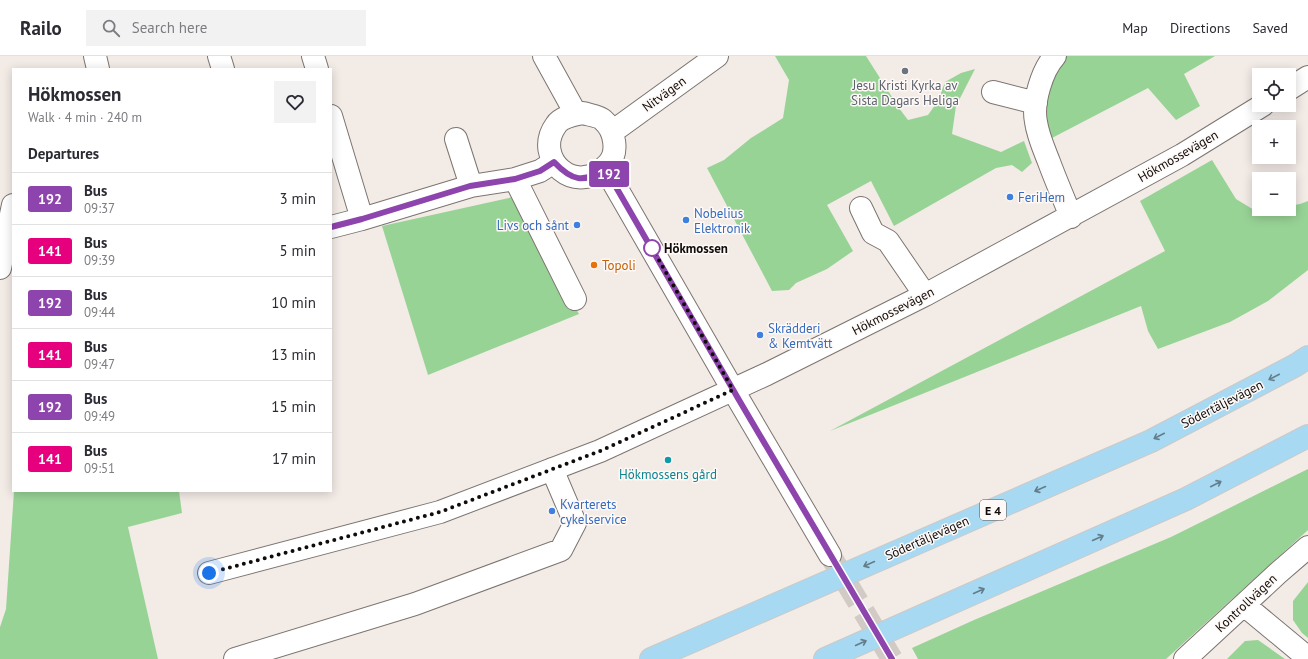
<!DOCTYPE html>
<meta charset="utf-8">
<style>
:root{--surface:#fff;--page:#f2f2f3;--text:#2b2b33;--muted:#7c7c81;--line:#e1e1e2}
body{margin:0;font-family:"PT Sans",sans-serif;background:var(--page);color:var(--text);height:100vh;display:flex;flex-direction:column;font-size:15px;white-space:nowrap}
*{box-sizing:border-box;margin:0}
p{font-size:13px;color:var(--muted)}
.icon{flex:none;width:22px;height:22px;fill:none;stroke:currentColor;stroke-width:2;stroke-linecap:round;stroke-linejoin:round}
.map{position:relative;flex:1;overflow:hidden}
.sheet{position:absolute;left:12px;top:12px;width:320px;height:424px;display:flex;flex-direction:column;background:var(--surface);border-radius:0px;box-shadow:0 2px 10px #0003}
.sheet>*{flex:none}
.badge{padding:0 8px;border-radius:3px;font-size:14px;line-height:26px}
.controls{position:absolute;left:1252px;top:12px;display:grid;gap:8px}
.controls a{display:grid;place-items:center;width:44px;height:44px;border-radius:0px;background:var(--surface);box-shadow:0 2px 10px #0003;font-size:20px}
.you{position:absolute;width:20px;height:20px;margin:-10px;border:3px solid #fff;border-radius:50%;background:#1a73e8;box-shadow:0 0 0 6px #1a73e833}
.map>.badge{position:absolute;translate:-50% -50%;box-shadow:0 0 0 2px #fff}
h2{padding:0 16px;font-size:15px;line-height:36px}
.round{display:grid;place-items:center;flex:none;width:42px;height:42px;border-radius:0px;background:var(--page)}
.headline{display:flex;align-items:center;justify-content:space-between;height:68px;padding:0 16px}
h1{font-size:19px;font-weight:700;line-height:30px}
ul{padding:0;list-style:none}
li{display:flex;align-items:center;gap:12px;height:52px;padding:0 16px;border-top:1px solid var(--line)}
li div{flex:1}
li b{display:block;font-size:15px}
li em{font-style:normal}
li .badge{min-width:44px;font-weight:700;text-align:center}
header{display:flex;align-items:center;gap:24px;box-sizing:border-box;height:56px;padding:0 20px;background:var(--surface);border-bottom:1px solid var(--line)}
header strong{font-size:19px}
nav{display:flex;gap:22px;margin-inline-start:auto;font-size:14px}
.search{width:280px;height:36px;background:var(--page);display:flex;align-items:center;gap:10px;box-sizing:border-box;padding:0 14px;border-radius:0px;color:var(--muted);font-size:15px}
.map>svg:first-child{display:block}
.green{fill:#98d396}
.lines{fill:none;stroke-linecap:round;stroke-linejoin:round}
.minor-tunnel{stroke:#d1cac5;stroke-width:22;stroke-dasharray:22 11;stroke-linecap:butt}
.minor-casing{stroke:#7c7470;stroke-width:24}
.highway-casing{stroke:#cacac9;stroke-width:24}
.minor{stroke:#fff;stroke-width:22}
.highway{stroke:#a8d9f2;stroke-width:22}
.oneway{stroke:#637d8a}
.line-casing{stroke:#fff;stroke-width:9}
.line{stroke:#8e44ad;stroke-width:6}
.walk{stroke:#0f0c0b;stroke-width:4;stroke-dasharray:0 7.2}
.worship-dot{fill:#6b7280;stroke:#fef9f6;stroke-width:1.5}
.shop-dot{fill:#3f7fe0;stroke:#fef9f6;stroke-width:1.5}
.stop-dot{fill:#fff;stroke:#8e44ad;stroke-width:2}
.food-dot{fill:#e8710a;stroke:#fef9f6;stroke-width:1.5}
.culture-dot{fill:#0f9aa8;stroke:#fef9f6;stroke-width:1.5}
.labels{text-anchor:middle;dominant-baseline:central;stroke-width:3;stroke-linejoin:round;paint-order:stroke}
.shield{fill:#fef9f6;stroke:#575352;stroke-width:1}
.shield-label{font-size:12px;font-weight:bold;fill:#0f0c0b}
.worship-label{font-size:13px;fill:#5b616d;stroke:#fef9f6}
.street-label{font-size:13px;fill:#0f0c0b;stroke:#fef9f6}
.shop-label{font-size:13px;fill:#366cbe;stroke:#fef9f6;text-anchor:start}
.stop-label{font-size:13px;font-weight:bold;fill:#0f0c0b;stroke:#fef9f6;text-anchor:start}
.food-label{font-size:13px;fill:#c56008;stroke:#fef9f6;text-anchor:start}
.culture-label{font-size:13px;fill:#0d838f;stroke:#fef9f6}
</style>
<header>
<strong>Railo</strong>
<div class="search"><svg class="icon" aria-label="search" viewBox="0 0 24 24"><circle cx="10" cy="10" r="6"/><path d="M15 15l6 6"/></svg>Search here</div>
<nav><a>Map</a><a>Directions</a><a>Saved</a></nav>
</header>
<div class="map">
<svg width="1308" height="603" viewBox="0 0 1308 603">
<rect width="100%" height="100%" fill="#f3ebe6"/>
<path class="green" d="M775 0H866L899 52 908 64 928 59 938 45 945 26 961 17 975 13 956 50 952 78 1001 96 1024 85 1032 107 1022 116 1012 109 996 112 894 170 871 125 827 149 853 195 827 213 796 227 789 234 772 235 707 112 724 104 751 82 783 62 789 24Z
M1066 0H1215L1184 18 1200 50 1176 64 1148 32 1050 83 1046 67V47L1054 11Z
M1212 104 1236 143 1254 154 1289 153V150L1300 148 1308 145V214L1268 245 1230 266 1158 293 1148 275 1141 250 830 375 1165 195 1140 145Z
M513 141 579 258 428 319 382 170Z
M1308 413V474L1166 603H918L912 592 974 564 1171 481Z
M14 435H179L182 457 128 471 158 603H0V571L6 553Z
M1308 526V582L1302 577 1293 564V545Z
M1258 584 1285 603H1227L1245 585Z"/>
<g class="lines">
<path class="minor-tunnel" d="M830 499 892 603"/>
<defs>
<path id="minor" d="M95 0 98 13
M219 0 223 13
M313 0 317 13
M544 0 576 58
M1055 0C1042 14 1032 47 1036 66 1038 80 1044 93 1049 106 1056 125 1064 143 1071 161
M1289 33 1308 21
M993 36 1036 47
M583 57C589 59 599 60 603 64 615 74 619 97 608 108 576 143 532 102 556 69 561 61 574 59 583 57Z
M331 60 362 163
M612 76 717 0
M456 83 471 130
M605 112 733 334 830 499
M515 123 575 243
M861 152 873 177 888 185 925 239
M331 171 362 163 471 130 515 123 540 115 554 106
M0 212 13 149
M209 517 440 456 600 395 767 318 925 239 1182 99 1263 49
M1244 549 1308 602
M235 603 415 548 561 494 575 467 552 413
M1185 603 1278 517 1308 491"/>
<path id="highway" d="M651 603 1151 385 1296 309 1308 301
M825 603 1186 443 1308 380"/>
</defs>
<use href="#minor" class="minor-casing"/>
<use href="#highway" class="highway-casing"/>
<use href="#minor" class="minor"/>
<use href="#highway" class="highway"/>
</g>
<defs><path id="oneway-shaft" d="M-6 0H5M1.5-3L5.5 0L1.5 3" fill="none" stroke-width="1.6" stroke-linecap="round" stroke-linejoin="round"/></defs>
<g class="oneway">
<use href="#oneway-shaft" transform="translate(1274 321) rotate(153)"/>
<use href="#oneway-shaft" transform="translate(1159 380) rotate(153)"/>
<use href="#oneway-shaft" transform="translate(1216 428) rotate(-27)"/>
<use href="#oneway-shaft" transform="translate(1040 433) rotate(156)"/>
<use href="#oneway-shaft" transform="translate(1098 482) rotate(-24)"/>
<use href="#oneway-shaft" transform="translate(869 508) rotate(156)"/>
<use href="#oneway-shaft" transform="translate(979 535) rotate(-24)"/>
<use href="#oneway-shaft" transform="translate(861 587) rotate(-24)"/>
</g>
<g class="lines">
<defs>
<path id="line" d="M331 171 362 163 470 130 515 123 540 115 554 106C572 125 584 128 605 112L739 344 892 603"/>
</defs>
<use href="#line" class="line-casing"/>
<use href="#line" class="line"/>
<path class="walk" d="M209 517 440 456 600 395 733 334 652 192"/>
</g>
<circle class="worship-dot" cx="905" cy="15" r="4"/>
<g class="shop-dot">
<circle cx="1010" cy="141" r="4"/>
<circle cx="686" cy="164" r="4"/>
<circle cx="577" cy="169" r="4"/>
<circle cx="760" cy="279" r="4"/>
<circle cx="552" cy="455" r="4"/>
</g>
<circle class="stop-dot" cx="652" cy="192" r="8"/>
<circle class="food-dot" cx="594" cy="209" r="4"/>
<circle class="culture-dot" cx="668" cy="404" r="4"/>
<g class="labels">
<rect class="shield" x="980" y="444" width="26" height="20" rx="3"/>
<g class="shield-label">
<text x="993" y="454">E 4</text>
</g>
<g class="worship-label">
<text x="905" y="29">Jesu Kristi Kyrka av<tspan x="905" dy="15">Sista Dagars Heliga</tspan></text>
</g>
<g class="street-label">
<text transform="translate(664 38) rotate(-36)">Nitvägen</text>
<text transform="translate(1178 100) rotate(-30)">Hökmossevägen</text>
<text transform="translate(893 255) rotate(-27)">Hökmossevägen</text>
<text transform="translate(1222 348) rotate(-27)">Södertäljevägen</text>
<text transform="translate(927 482) rotate(-24)">Södertäljevägen</text>
<text transform="translate(1246 547) rotate(-43)">Kontrollvägen</text>
</g>
<g class="shop-label">
<text x="1018" y="141">FeriHem</text>
<text x="694" y="157">Nobelius<tspan x="694" dy="15">Elektronik</tspan></text>
<text x="569" y="169" text-anchor="end">Livs och sånt</text>
<text x="768" y="272">Skrädderi<tspan x="768" dy="15">&amp; Kemtvätt</tspan></text>
<text x="560" y="448">Kvarterets<tspan x="560" dy="15">cykelservice</tspan></text>
</g>
<g class="stop-label">
<text x="664" y="192">Hökmossen</text>
</g>
<g class="food-label">
<text x="602" y="209">Topoli</text>
</g>
<g class="culture-label">
<text x="668" y="418">Hökmossens gård</text>
</g>
</g>
</svg>
<div class="controls">
<a><svg class="icon" aria-label="locate" viewBox="0 0 24 24"><circle cx="12" cy="12" r="6"/><path d="M12 2v4M12 18v4M2 12h4M18 12h4"/></svg></a>
<a>+</a>
<a>−</a>
</div>
<div class="you" style="left:209px;top:517px"></div>
<b class="badge" style="left:609px;top:118px;background:#8e44ad;color:#fff">192</b>
<section class="sheet">
<div class="headline"><div><h1>Hökmossen</h1><p>Walk · 4 min · 240 m</p></div><a class="round"><svg class="icon" aria-label="heart" viewBox="0 0 24 24"><path d="M12 20l-8-8c-3-5 5-10 8-4 3-6 11-1 8 4z"/></svg></a></div>
<h2>Departures</h2>
<ul>
<li><span class="badge" style="background:#8e44ad;color:#fff">192</span><div><b>Bus</b><p>09:37</p></div><em>3 min</em></li>
<li><span class="badge" style="background:#e6007e;color:#fff">141</span><div><b>Bus</b><p>09:39</p></div><em>5 min</em></li>
<li><span class="badge" style="background:#8e44ad;color:#fff">192</span><div><b>Bus</b><p>09:44</p></div><em>10 min</em></li>
<li><span class="badge" style="background:#e6007e;color:#fff">141</span><div><b>Bus</b><p>09:47</p></div><em>13 min</em></li>
<li><span class="badge" style="background:#8e44ad;color:#fff">192</span><div><b>Bus</b><p>09:49</p></div><em>15 min</em></li>
<li><span class="badge" style="background:#e6007e;color:#fff">141</span><div><b>Bus</b><p>09:51</p></div><em>17 min</em></li>
</ul>
</section>
</div>
